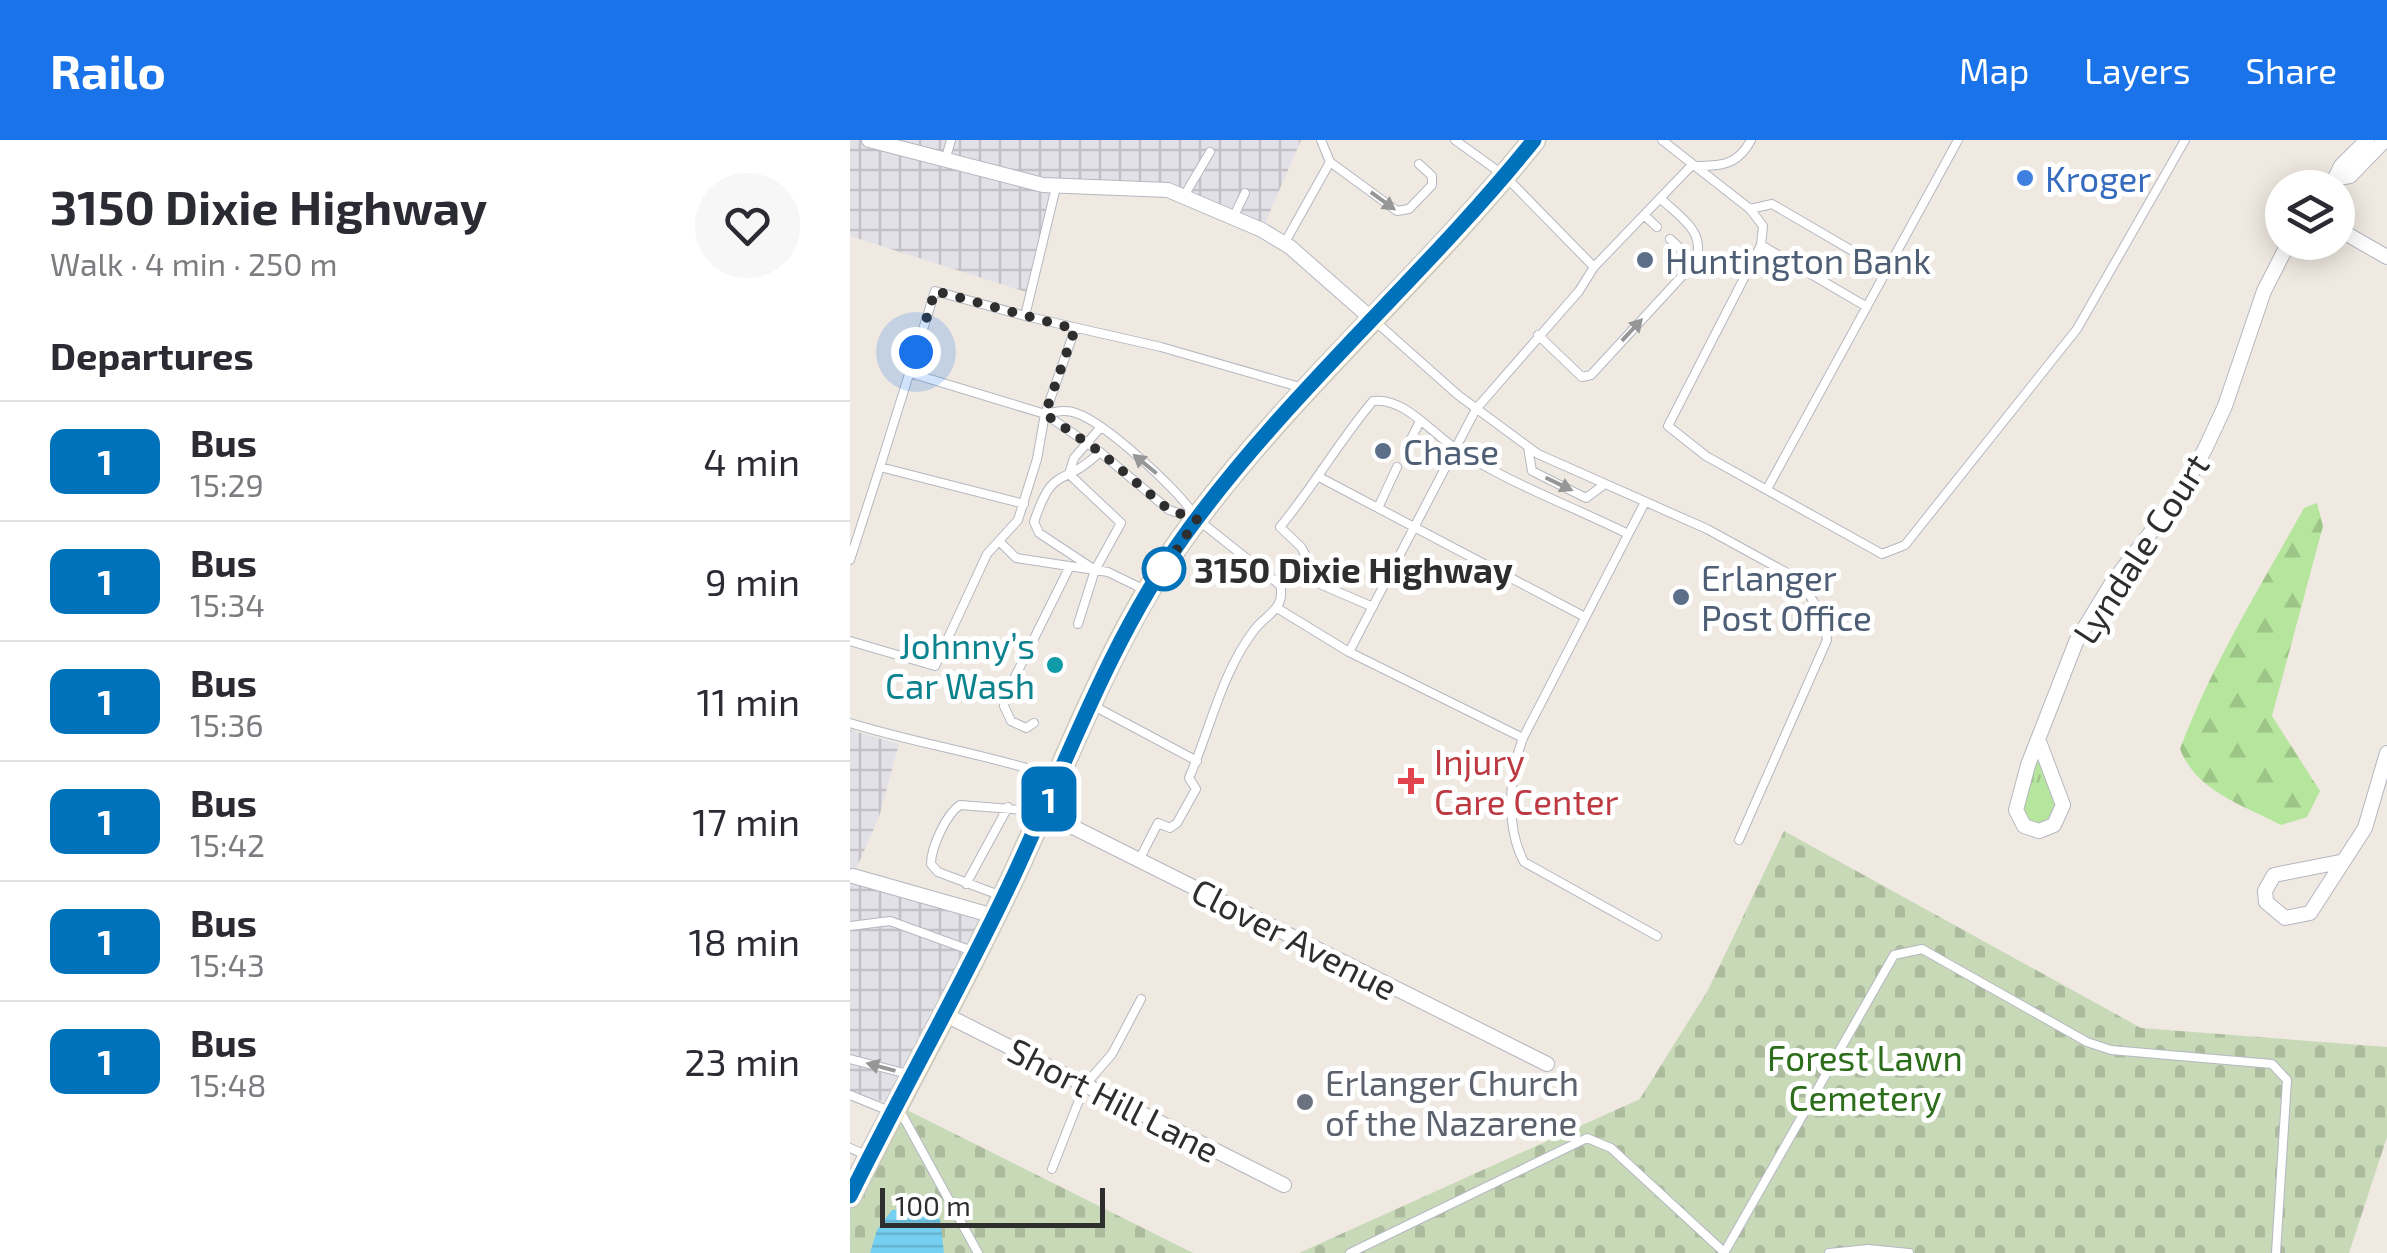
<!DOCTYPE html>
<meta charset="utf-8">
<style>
:root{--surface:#fff;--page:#f7f7f7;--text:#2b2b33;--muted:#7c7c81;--line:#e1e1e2;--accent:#1a73e8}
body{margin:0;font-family:"Exo 2",sans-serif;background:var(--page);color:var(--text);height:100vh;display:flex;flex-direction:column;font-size:38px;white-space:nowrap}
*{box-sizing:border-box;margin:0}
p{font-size:32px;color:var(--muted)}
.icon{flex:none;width:55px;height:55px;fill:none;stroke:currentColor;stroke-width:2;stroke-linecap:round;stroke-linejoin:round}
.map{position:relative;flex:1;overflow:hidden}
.side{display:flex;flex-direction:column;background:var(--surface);width:850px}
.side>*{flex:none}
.badge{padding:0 20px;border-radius:15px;font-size:35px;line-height:65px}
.buttons{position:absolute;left:1415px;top:30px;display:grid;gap:20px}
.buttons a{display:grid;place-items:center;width:90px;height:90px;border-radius:50%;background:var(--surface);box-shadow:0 5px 25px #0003;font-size:50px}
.scale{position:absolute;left:30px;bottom:25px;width:225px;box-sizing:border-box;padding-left:10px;border:5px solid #2e2e2e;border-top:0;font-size:28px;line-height:35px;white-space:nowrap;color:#2e2e2e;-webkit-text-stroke:8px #fff;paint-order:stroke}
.you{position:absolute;width:50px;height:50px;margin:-25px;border:8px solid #fff;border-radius:50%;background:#1a73e8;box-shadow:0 0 0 15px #1a73e833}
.map>.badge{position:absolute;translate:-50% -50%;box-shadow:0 0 0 5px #fff}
h2{padding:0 50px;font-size:38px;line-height:90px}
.round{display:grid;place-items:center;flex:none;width:105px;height:105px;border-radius:52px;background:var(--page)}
.overview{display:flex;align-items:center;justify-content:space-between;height:170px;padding:0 50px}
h1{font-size:48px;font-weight:700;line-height:75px}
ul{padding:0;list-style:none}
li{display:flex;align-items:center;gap:30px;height:120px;padding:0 50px;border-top:2px solid var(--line)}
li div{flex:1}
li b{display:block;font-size:38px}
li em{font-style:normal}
li .badge{min-width:110px;font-weight:700;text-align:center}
header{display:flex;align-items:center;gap:60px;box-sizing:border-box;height:140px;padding:0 50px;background:var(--accent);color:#fff}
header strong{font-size:48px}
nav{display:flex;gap:55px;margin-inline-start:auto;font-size:35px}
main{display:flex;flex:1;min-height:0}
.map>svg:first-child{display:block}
.industrial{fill:url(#industrial-grid)}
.grass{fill:url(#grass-tufts)}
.forest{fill:url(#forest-firs)}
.cemetery{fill:url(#cemetery-stones)}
.water{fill:url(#water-rules)}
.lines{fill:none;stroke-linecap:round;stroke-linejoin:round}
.lane-casing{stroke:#b4b7c1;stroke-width:10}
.street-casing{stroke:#b4b7c1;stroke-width:16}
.primary-casing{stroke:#c9c9c9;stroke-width:25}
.lane{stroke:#fff;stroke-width:8}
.street{stroke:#fff;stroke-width:14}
.primary{stroke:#f2d163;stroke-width:22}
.oneway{fill:#969696}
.line-casing{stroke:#fff;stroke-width:22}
.line{stroke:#0072bc;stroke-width:15}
.walk{stroke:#2e2e2e;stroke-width:10;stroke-dasharray:0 18}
.shop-dot{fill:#3f7fe0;stroke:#fff;stroke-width:4}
.service-dot{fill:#5c6f8a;stroke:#fff;stroke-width:4}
.stop-dot{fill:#fff;stroke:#0072bc;stroke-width:5}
.culture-dot{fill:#0f9aa8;stroke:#fff;stroke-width:4}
.health-dot{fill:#e0444e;stroke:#fff;stroke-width:4}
.worship-dot{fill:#6b7280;stroke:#fff;stroke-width:4}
.labels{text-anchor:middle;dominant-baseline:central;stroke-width:10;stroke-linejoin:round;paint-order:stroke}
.shop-label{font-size:35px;fill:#366cbe;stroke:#fff;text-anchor:start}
.service-label{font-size:35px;fill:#4e5e75;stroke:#fff;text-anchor:start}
.street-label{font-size:35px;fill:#2e2e2e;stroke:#fff}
.stop-label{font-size:35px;font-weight:bold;fill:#2e2e2e;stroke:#fff;text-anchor:start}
.culture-label{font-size:35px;fill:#0d838f;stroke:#fff;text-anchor:end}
.health-label{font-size:35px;fill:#be3a42;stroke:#fff;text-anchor:start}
.park-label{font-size:35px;fill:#2c6e1b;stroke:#fff}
.worship-label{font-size:35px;fill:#5b616d;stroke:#fff;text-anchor:start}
</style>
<header>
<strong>Railo</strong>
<nav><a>Map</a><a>Layers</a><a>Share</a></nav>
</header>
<main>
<section class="side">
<div class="overview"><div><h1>3150 Dixie Highway</h1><p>Walk · 4 min · 250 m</p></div><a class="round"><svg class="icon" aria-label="heart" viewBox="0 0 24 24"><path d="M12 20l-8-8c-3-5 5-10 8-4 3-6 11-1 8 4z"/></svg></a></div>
<h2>Departures</h2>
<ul>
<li><span class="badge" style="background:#0072bc;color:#fff">1</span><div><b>Bus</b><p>15:29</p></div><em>4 min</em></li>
<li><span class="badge" style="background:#0072bc;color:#fff">1</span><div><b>Bus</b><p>15:34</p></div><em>9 min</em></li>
<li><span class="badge" style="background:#0072bc;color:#fff">1</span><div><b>Bus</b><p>15:36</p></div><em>11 min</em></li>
<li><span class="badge" style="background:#0072bc;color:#fff">1</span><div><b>Bus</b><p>15:42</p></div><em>17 min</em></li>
<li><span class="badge" style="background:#0072bc;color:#fff">1</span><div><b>Bus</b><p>15:43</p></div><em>18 min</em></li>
<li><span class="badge" style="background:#0072bc;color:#fff">1</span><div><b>Bus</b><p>15:48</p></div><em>23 min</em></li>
</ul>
</section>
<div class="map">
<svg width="1537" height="1113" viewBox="0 0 1537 1113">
<defs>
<pattern id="industrial-grid" width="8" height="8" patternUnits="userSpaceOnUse" patternTransform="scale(2.5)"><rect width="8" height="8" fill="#e3e1e8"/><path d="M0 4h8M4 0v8" fill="none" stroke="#c3c1c7"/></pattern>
<pattern id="grass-tufts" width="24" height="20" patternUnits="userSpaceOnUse" patternTransform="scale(2.5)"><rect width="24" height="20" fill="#b6e59e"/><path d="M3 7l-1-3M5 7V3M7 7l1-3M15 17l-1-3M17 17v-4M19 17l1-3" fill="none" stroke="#9dc588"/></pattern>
<pattern id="forest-firs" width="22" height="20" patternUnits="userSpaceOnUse" patternTransform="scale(2.5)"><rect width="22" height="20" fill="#b6e59e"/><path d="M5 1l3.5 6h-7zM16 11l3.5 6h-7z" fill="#9dc588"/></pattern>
<pattern id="cemetery-stones" width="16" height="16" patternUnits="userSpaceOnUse" patternTransform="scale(2.5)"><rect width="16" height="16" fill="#c8d9b8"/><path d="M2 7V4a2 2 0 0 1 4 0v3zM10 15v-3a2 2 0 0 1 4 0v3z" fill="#acbb9e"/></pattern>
<pattern id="water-rules" width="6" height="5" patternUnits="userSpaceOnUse" patternTransform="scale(2.5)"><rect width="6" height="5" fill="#75cff0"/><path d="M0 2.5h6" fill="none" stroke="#66b2ce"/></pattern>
</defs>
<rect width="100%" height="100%" fill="#efe9e1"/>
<path class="industrial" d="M0 0H451L412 90 318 50 207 45 179 153 0 96Z
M0 590 49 604 29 677 3 736 144 776 47 965 0 953Z"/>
<path class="grass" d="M1189 615 1207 669 1201 679 1190 684 1177 679 1171 658Z"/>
<path class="forest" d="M1467 363 1473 386 1422 576 1470 651 1457 677 1431 685C1393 665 1346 651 1330 609 1362 524 1410 447 1454 368Z"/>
<path class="cemetery" d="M934 691 1291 888 1537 907V997L1499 1113H449L790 959 858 850Z
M47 965 343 1113H0V1056Z"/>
<path class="water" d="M67 1069 90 1079 94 1113H20L27 1090 42 1070Z"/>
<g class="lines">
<defs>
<path id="lane" d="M471 0 480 22 547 71 559 69 582 45V36L569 24
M605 0 655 36 744 127
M812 0 900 69 913 86 911 105 818 286 856 316 1032 414 1055 405 1227 189 1335 0
M95 21 101 0
M206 47 175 176 311 207 453 248
M334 56 360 12
M900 69 922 64 1037 131
M794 75 807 87
M382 80 395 53
M820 99 845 122
M434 104 480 22
M911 105 1017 167
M527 183 608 255 688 314 857 389 950 440 973 477 977 500 889 700
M688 195 732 237 741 235 845 122C857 92 831 78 810 58
M60 233 195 274 250 312 319 370 347 379 430 445C436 468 417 474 405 489 372 531 360 590 339 638L346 649 327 683 320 688 308 683 289 720
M195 274C206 272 215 269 226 273 256 283 327 349 345 376
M557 307 570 281
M678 307 682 331 736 358 755 344
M30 327 85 151 175 176
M219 334 271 383 245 430 228 484
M219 334 224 318 250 288
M471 338 735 477
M917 349 1108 0
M528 368 547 327
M149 401 166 418 258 432 295 450
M0 420 30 327 174 364
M245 430 189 393 184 382C204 322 212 349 250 312
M523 467 472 445 451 407 430 387C464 346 489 301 523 261 553 257 579 290 602 306 653 341 722 366 778 394
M427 468 499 512 673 598 795 362
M0 501 85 526 137 414 168 380 187 319 195 274 225 189
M499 512 626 269 729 151 744 127 841 26C869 26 887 27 901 0
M242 565 347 621
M0 583C68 604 136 614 203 636
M184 583 176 588 161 581 154 566 156 555 220 426
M673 598C659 635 655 686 674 722L807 796
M116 744 158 667
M149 755 88 732 81 724C81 708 96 674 110 665L187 671
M0 786 40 781 125 812
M0 919 58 934
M0 955 42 972
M49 969 128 1113
M0 1008 16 1015
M202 1029 235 945 262 914 291 859
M500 1113 737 998 761 1008 875 1113
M874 1113 1044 815 1072 809 1237 902 1261 910 1422 924 1437 940 1426 1113
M979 1113 1018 1109 1059 1113"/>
<path id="street" d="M19 0 193 45 318 50 412 90 440 107 523 180
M1488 38 1500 36 1535 0
M1480 48 1491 26 1517 0
M1488 89 1537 117
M1190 604 1213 665 1204 685 1189 691 1174 686 1166 670 1178 625 1226 502 1262 443 1331 353 1355 309 1375 266 1414 151 1439 102
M193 672 697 924
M1490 722 1424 735 1415 751 1416 762 1435 778 1460 773 1515 688 1537 613
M3 736 144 776
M94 874 434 1045"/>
<path id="primary" d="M0 1056C54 948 114 843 165 733 217 621 261 497 334 396 437 253 574 138 684 0"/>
</defs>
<use href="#lane" class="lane-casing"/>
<use href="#street" class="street-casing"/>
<use href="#primary" class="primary-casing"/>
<use href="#lane" class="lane"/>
<use href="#street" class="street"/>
<use href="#primary" class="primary"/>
</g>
<defs><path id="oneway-solid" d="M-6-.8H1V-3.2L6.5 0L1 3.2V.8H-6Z" transform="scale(2.5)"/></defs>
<g class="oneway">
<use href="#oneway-solid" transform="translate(533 61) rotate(36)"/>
<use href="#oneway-solid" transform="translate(782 190) rotate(-47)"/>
<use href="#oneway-solid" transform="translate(295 324) rotate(-141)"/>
<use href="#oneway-solid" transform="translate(709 344) rotate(26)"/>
<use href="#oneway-solid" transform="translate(31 927) rotate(-165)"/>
</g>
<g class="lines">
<defs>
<path id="line" d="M0 1056C53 948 114 843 165 733 217 621 261 498 334 396 437 253 574 137 684 0"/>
</defs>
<use href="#line" class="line-casing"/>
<use href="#line" class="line"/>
<path class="walk" d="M66 212 85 151 225 189 195 274 250 312 319 370 347 379 312 432 314 429"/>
</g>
<circle class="shop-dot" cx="1175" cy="38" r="10"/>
<g class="service-dot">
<circle cx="795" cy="120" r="10"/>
<circle cx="533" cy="311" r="10"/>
<circle cx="831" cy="457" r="10"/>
</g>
<circle class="stop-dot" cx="314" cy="429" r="20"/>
<circle class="culture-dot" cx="205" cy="525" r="10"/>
<path class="health-dot" d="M556 626h10v10h10v10h-10v10h-10v-10h-10v-10h10z"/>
<circle class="worship-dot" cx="455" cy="962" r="10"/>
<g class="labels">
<g class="shop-label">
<text x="1195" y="38">Kroger</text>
</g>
<g class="service-label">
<text x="815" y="120">Huntington Bank</text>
<text x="553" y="311">Chase</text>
<text x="851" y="437">Erlanger<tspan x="851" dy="40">Post Office</tspan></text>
</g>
<g class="street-label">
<text transform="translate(1290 408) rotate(-57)">Lyndale Court</text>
<text transform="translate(445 798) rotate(27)">Clover Avenue</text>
<text transform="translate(264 959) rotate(27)">Short Hill Lane</text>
</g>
<g class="stop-label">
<text x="344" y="429">3150 Dixie Highway</text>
</g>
<g class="culture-label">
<text x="185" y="505">Johnny’s<tspan x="185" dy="40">Car Wash</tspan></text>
</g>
<g class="health-label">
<text x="584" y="621">Injury<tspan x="584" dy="40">Care Center</tspan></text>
</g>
<g class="park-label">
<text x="1015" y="917">Forest Lawn<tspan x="1015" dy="40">Cemetery</tspan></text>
</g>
<g class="worship-label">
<text x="475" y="942">Erlanger Church<tspan x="475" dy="40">of the Nazarene</tspan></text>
</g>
</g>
</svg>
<div class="buttons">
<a><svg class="icon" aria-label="layers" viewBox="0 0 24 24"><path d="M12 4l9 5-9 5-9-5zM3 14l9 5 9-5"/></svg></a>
</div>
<div class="scale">100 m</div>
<div class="you" style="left:66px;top:212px"></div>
<b class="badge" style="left:199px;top:659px;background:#0072bc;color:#fff">1</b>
</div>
</main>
